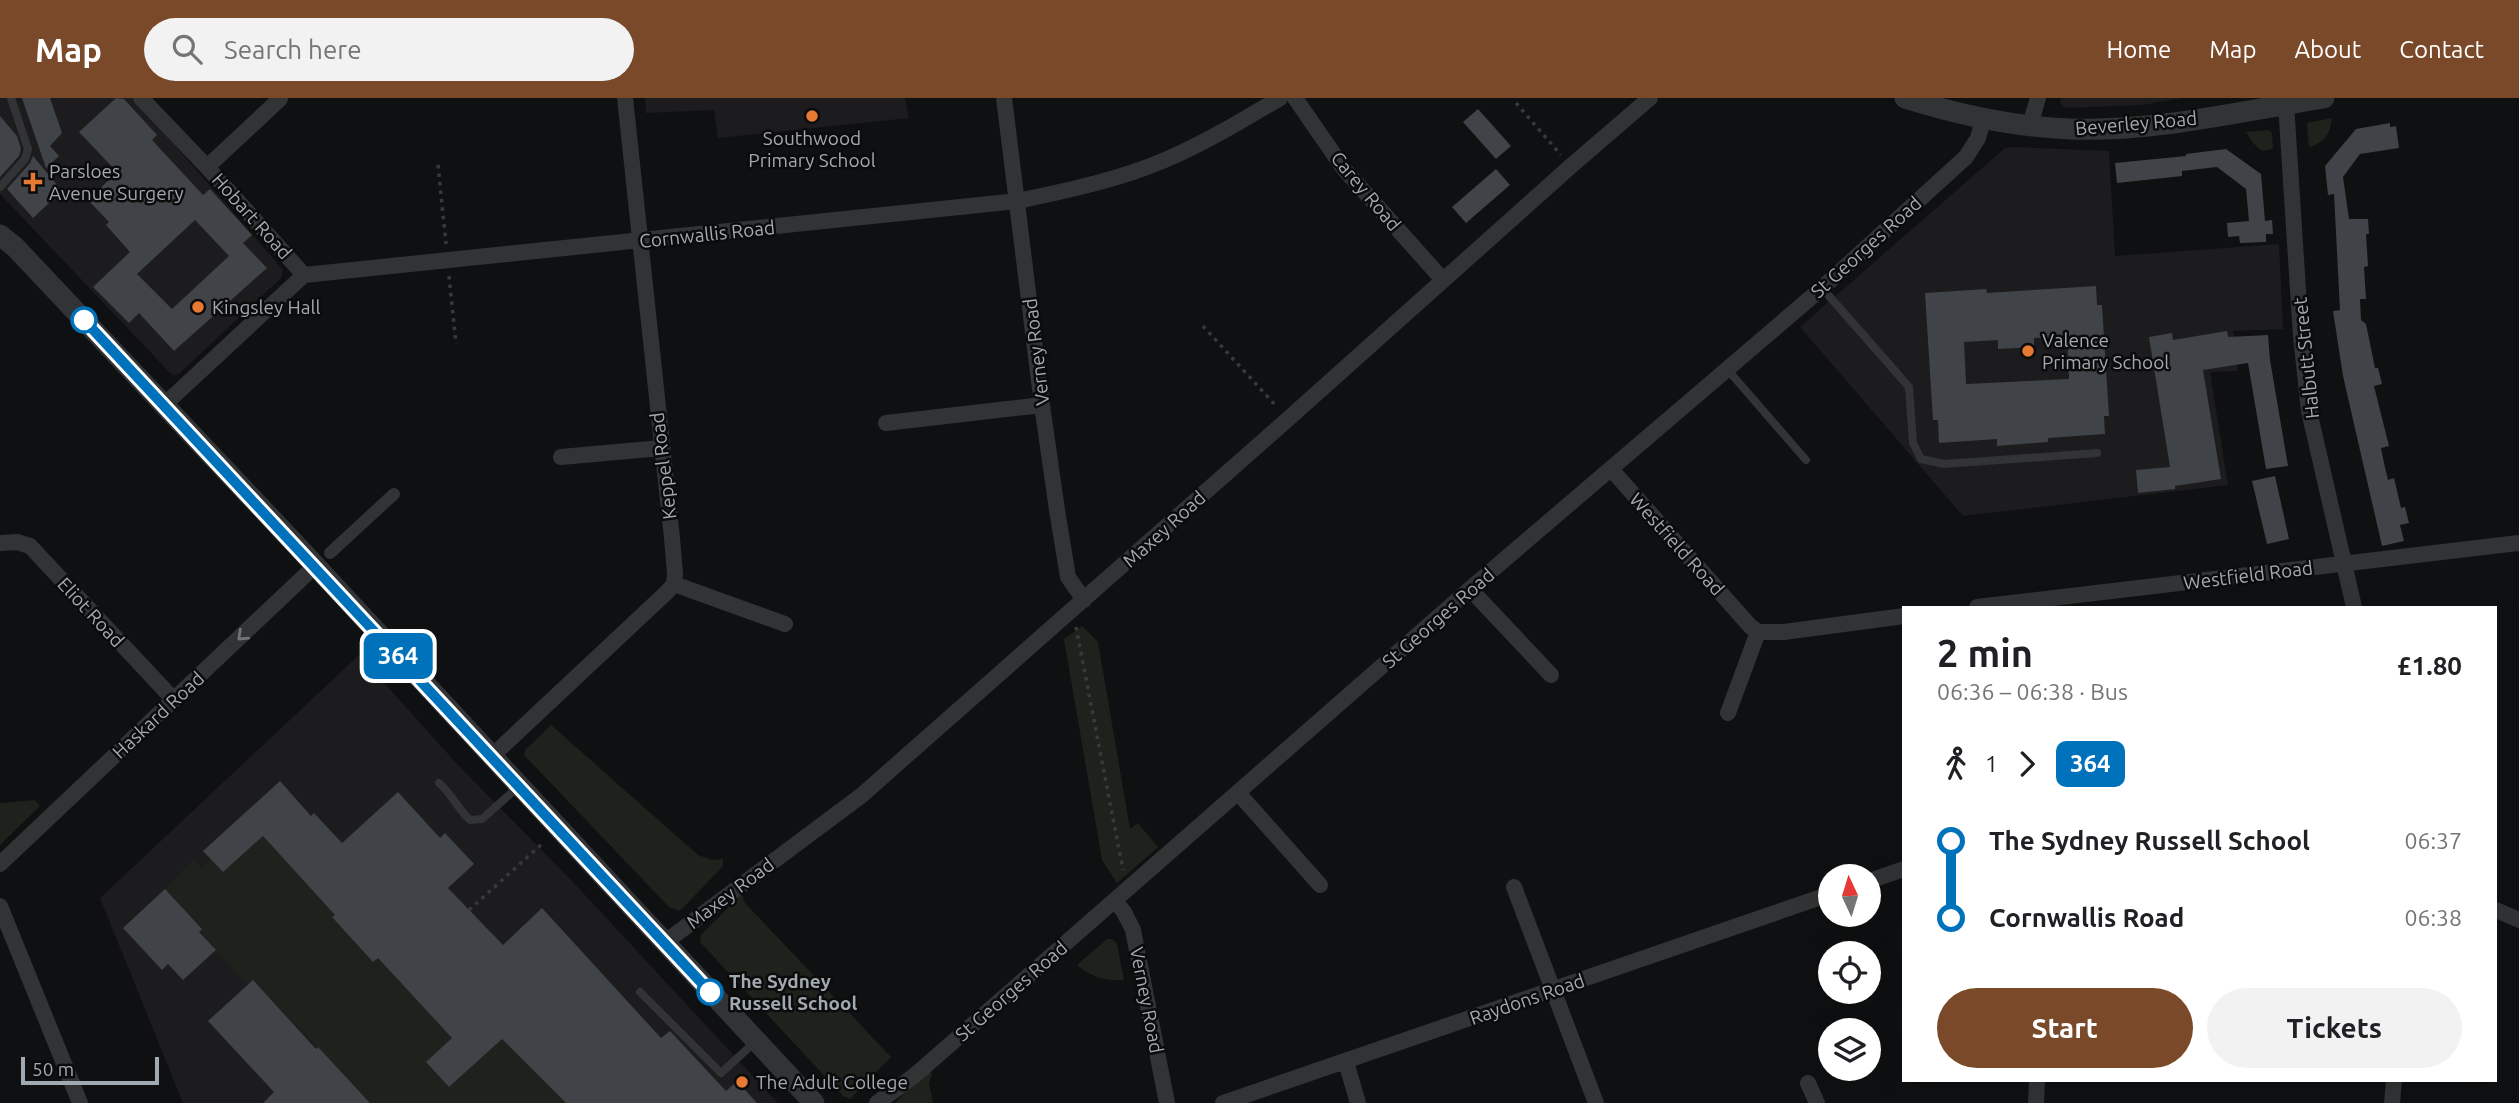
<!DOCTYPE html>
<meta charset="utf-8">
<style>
:root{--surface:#fff;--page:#f2f2f2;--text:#202124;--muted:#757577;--accent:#79492a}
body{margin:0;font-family:Ubuntu,sans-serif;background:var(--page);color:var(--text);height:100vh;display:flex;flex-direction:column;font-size:26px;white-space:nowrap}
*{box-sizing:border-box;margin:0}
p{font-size:23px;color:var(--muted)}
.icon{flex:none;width:38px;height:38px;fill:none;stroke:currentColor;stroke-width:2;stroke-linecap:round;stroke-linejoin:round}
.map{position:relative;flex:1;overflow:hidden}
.side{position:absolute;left:1902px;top:508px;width:595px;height:476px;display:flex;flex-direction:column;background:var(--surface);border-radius:0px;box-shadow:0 7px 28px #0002}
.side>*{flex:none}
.badge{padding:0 14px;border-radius:10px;font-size:24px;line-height:46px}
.needle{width:46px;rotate:356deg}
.tools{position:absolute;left:1818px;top:766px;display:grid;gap:14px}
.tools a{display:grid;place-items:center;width:63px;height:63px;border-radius:50%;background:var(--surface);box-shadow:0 7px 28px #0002;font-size:35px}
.scale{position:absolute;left:21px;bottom:18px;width:138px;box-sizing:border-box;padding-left:7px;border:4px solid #a1aab1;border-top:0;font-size:19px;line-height:24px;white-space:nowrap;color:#a1aab1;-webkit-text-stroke:5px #0b0b0c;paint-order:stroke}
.map>.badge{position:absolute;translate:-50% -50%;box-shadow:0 0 0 4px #fff}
.legs{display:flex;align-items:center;gap:10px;height:77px;padding:0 35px;font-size:23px}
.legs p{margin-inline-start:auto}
.summary{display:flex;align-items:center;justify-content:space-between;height:119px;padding:0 35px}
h1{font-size:38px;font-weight:700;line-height:52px}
.primary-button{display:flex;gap:14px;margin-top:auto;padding:14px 35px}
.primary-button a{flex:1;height:80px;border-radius:42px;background:var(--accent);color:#fff;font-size:28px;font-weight:700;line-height:80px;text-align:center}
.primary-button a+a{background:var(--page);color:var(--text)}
ul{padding:0 35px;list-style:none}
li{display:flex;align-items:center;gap:24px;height:77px;font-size:26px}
li i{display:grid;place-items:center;width:10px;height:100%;margin:0 9px;background:currentColor}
li i::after{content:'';width:18px;height:18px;margin:-9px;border:5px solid;border-radius:50%;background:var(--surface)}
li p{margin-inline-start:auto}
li:first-child i{background:linear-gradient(#0000 50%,currentColor 0)}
li:last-child i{background:linear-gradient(currentColor 50%,#0000 0)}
header{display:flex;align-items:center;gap:42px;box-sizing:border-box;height:98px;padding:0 35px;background:var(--accent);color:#fff}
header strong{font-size:33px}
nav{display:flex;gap:38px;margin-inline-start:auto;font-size:24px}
.search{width:490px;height:63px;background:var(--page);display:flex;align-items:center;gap:18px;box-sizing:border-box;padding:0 24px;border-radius:38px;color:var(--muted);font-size:26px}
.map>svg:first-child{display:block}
.built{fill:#1c1c1e}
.green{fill:#1d231c}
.building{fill:#404347;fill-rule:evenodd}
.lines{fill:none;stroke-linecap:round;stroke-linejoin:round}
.path{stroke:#373a3c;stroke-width:3.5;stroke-dasharray:3.5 5;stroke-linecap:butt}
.service{stroke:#313335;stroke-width:8}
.pedestrian{stroke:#313335;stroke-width:12}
.minor{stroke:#313335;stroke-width:16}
.tertiary{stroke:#313335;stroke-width:21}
.oneway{stroke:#6f7479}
.line-1-casing{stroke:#fff;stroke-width:16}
.line-1{stroke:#0072bc;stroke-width:10}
.poi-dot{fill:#e67a32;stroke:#0b0b0c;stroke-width:2.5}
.stop-1-dot{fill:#fff;stroke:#0072bc;stroke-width:3.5}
.labels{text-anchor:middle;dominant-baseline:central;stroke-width:5;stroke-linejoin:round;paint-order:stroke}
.street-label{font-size:19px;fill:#a1aab1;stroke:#0b0b0c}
.poi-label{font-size:19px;fill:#a1aab1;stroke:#0b0b0c;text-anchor:start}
.stop-label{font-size:19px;font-weight:bold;fill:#a1aab1;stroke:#0b0b0c;text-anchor:start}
</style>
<header>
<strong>Map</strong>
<div class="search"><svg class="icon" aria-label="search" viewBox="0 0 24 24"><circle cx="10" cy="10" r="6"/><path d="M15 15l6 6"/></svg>Search here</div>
<nav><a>Home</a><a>Map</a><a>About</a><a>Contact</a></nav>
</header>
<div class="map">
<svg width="2519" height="1005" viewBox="0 0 2519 1005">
<rect width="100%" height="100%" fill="#0f1011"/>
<path class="built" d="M0 0H134L283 172 281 180 179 276 173 278 0 96Z
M645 0H905L909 20 718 40 714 12 646 15Z
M2061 0H2183L2142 7 2066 10 2060 5Z
M2014 49 2109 53 2115 158 2279 146 2283 231 2233 233 2238 273 2210 274 2228 387 1963 418 1800 229 2005 50Z
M359 557 458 667 573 784 778 1005H183L100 800Z"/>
<path class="green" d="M2332 20C2331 35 2323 46 2309 49L2307 25Z
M2269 32 2272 35 2273 51 2262 53 2253 45 2246 34Z
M1082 528 1098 544 1130 731 1138 725 1158 749 1117 785 1102 762 1064 541Z
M551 627 698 757 712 762 723 761V768L680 813 669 809 524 657 525 652Z
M35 702 40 708 0 747V705Z
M263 738 335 817 333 820 373 864 378 860 452 940 426 964 449 989 502 941 566 1005H370L253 882 248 887 199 834 202 830 165 791 193 762 201 770 211 761 223 774Z
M742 796 744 804 891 959 850 1001 843 998 700 844 701 837Z
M1107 841H1112L1117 846 1124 882C1106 883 1091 879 1077 867Z
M928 972 932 976 929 985 933 1005H895Z"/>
<path class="building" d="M22 0H50L62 35 50 48 59 58 46 70Z
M116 0 124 1 157 37 152 42 203 97 210 91 252 137 243 145 267 170 174 253 139 215 129 225 93 189 130 154 106 127 109 124 88 102 117 74 79 34ZM195 122 229 158 172 211 137 176Z
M1478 11 1511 48 1496 61 1463 24Z
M0 18 17 38 21 51 19 58 0 79Z
M2390 25V29L2396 28 2399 50 2360 56 2343 79 2349 121H2368L2369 136H2366L2368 168 2364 169 2366 201H2360L2361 222 2366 226 2375 270H2378L2382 286 2374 288 2389 348 2381 350 2384 365 2388 382 2394 380 2401 410 2405 409 2409 425 2400 427 2404 443 2382 448 2343 278 2333 213 2340 212 2334 96 2328 97 2325 68 2356 31Z
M2226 51 2261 76 2265 123 2272 122 2273 136H2266V144L2240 145 2239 138 2228 139 2227 125 2249 123 2246 91 2217 69 2182 73V78L2117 85 2115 65 2186 58V56Z
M33 58 62 93 33 120 7 91 30 65Z
M1496 71 1510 87 1466 125 1452 109Z
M2096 188 2097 207H2102L2109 318H2104L2105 336 2048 340V344L1997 348V341L1939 345 1938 322H1933L1925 195 1986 191 1987 195ZM2067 238 2069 281 1966 286 1964 244 1998 242V251L2034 249V240Z
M2227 233 2228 239 2268 237 2270 262 2288 368 2266 371 2248 265 2203 272 2221 381 2175 388V391L2138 395 2136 372 2170 369 2149 239 2172 235 2173 242Z
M2275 378 2289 441 2267 446 2252 383Z
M280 683 311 718 314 715 342 745 398 694 440 740 445 735 474 766 448 790 503 847 542 810 661 940 670 933 726 993 737 983 757 1005H566L502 941 449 989 426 964 452 940 378 860 373 864 332 819 335 817 263 738 223 774 203 753Z
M165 791 202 831 199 834 216 852 183 882 168 866 162 872 123 830Z
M253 882 316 951 318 949 370 1005H263L274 994 208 923Z"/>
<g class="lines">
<path class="path" d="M1516 5 1561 57
M438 67 446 146
M449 178 456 246
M1203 228 1277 309
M1076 529 1123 772
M469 812 543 745"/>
<path class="service" d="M0 89 25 61 28 51 11 0
M1822 190 1909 289 1913 345 1921 361 1944 366 2097 355
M1727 271 1806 362
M365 562 384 544
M439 685C453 697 458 712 470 722L482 721 518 689
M640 894 721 975 756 943"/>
<path class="pedestrian" d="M330 455 394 396"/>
<path class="minor" d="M141 0 207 69 304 177
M1004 0 1042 307 1057 412 1068 479 1084 502
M1295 0 1344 71 1443 182
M2286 6 2301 238 2309 313 2354 509
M2035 29 2033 17 2038 0
M207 69 280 1
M164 307 304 177 1018 103C1069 92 1118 82 1165 62 1205 45 1243 22 1280 0
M886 325 1042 307
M561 359 661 350
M1611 371 1750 528 1758 534H1784L1904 518
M0 445 17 444 30 448 174 602
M674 486 785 526
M1470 491 1551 577
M1977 509 2519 445
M1728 615 1758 534
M491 659 667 494 674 486 675 476 672 440 625 0
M1239 696 1320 787
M0 766 315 468
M1869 783 1904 771
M1514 789 1596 1005
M1115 803 1124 814 1133 832 1167 1005
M0 808 80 1005
M2496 812 2519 822
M664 845 862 697 1288 321 1571 68 1650 0
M1346 964 1358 1005
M1808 985 1817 1005
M877 1005 914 978 1470 491 1822 190 1966 59 1978 40 1983 22
M1223 1005 1830 796
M2036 1005 2037 982
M2392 1005 2394 982"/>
<path class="tertiary" d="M1905 0C1959 17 2014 29 2071 31 2154 34 2243 13 2324 0
M0 137 15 149 297 448 814 1005"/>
</g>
<defs><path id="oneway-chevron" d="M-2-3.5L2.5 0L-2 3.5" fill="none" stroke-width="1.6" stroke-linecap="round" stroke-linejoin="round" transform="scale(1.75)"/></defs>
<use class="oneway" href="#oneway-chevron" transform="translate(242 538) rotate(137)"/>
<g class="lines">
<defs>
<path id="line-1" d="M84 222 710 894"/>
</defs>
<use href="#line-1" class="line-1-casing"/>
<use href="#line-1" class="line-1"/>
</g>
<g class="poi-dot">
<circle cx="812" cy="18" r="7"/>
<path d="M29.5 73.5h7v7h7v7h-7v7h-7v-7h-7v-7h7z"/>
<circle cx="198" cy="209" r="7"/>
<circle cx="2028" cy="253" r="7"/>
<circle cx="742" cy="984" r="7"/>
</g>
<g class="stop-1-dot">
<circle cx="84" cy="222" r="12"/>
<circle cx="710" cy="894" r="12"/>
</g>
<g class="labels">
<g class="street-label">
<text transform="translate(2136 25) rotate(-5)">Beverley Road</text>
<text transform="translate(1366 93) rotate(50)">Carey Road</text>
<text transform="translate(252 118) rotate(48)">Hobart Road</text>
<text transform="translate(707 136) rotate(-6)">Cornwallis Road</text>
<text transform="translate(1866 149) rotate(-42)">St Georges Road</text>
<text transform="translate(1036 254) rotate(-97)">Verney Road</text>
<text transform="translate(2306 260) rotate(-96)">Halbutt Street</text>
<text transform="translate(663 368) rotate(-97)">Keppel Road</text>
<text transform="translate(1164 431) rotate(-42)">Maxey Road</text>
<text transform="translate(1677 446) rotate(48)">Westfield Road</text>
<text transform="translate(2248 477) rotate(-7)">Westfield Road</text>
<text transform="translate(91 514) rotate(47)">Eliot Road</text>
<text transform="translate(1438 520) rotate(-41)">St Georges Road</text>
<text transform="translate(158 617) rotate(-43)">Haskard Road</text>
<text transform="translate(730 795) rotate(-37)">Maxey Road</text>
<text transform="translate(1011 893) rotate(-41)">St Georges Road</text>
<text transform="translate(1527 901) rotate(-19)">Raydons Road</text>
<text transform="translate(1147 902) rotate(79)">Verney Road</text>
</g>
<g class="poi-label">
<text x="812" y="40" text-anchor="middle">Southwood<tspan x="812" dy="22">Primary School</tspan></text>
<text x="49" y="73">Parsloes<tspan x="49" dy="22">Avenue Surgery</tspan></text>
<text x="212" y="209">Kingsley Hall</text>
<text x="2042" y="242">Valence<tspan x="2042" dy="22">Primary School</tspan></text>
<text x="756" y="984">The Adult College</text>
</g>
<g class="stop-label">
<text x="729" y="883">The Sydney<tspan x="729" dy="22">Russell School</tspan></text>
</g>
</g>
</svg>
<div class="tools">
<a><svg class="needle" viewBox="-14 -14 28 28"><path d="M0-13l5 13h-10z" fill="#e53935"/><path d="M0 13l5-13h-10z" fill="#757577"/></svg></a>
<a><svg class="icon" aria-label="locate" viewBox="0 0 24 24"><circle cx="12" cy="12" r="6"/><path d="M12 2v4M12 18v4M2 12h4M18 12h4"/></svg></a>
<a><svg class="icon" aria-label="layers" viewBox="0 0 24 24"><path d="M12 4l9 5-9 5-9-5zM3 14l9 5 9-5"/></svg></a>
</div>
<div class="scale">50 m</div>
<b class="badge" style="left:398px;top:558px;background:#0072bc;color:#fff">364</b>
<section class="side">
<div class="summary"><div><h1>2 min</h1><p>06:36 – 06:38 · Bus</p></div><b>£1.80</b></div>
<div class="legs"><svg class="icon" aria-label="walk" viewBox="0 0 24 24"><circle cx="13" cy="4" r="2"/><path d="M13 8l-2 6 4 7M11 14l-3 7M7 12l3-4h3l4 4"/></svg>1<svg class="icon" aria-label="forward" viewBox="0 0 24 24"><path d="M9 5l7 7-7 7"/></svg><b class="badge" style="background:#0072bc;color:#fff">364</b></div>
<ul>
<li><i style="color:#0072bc"></i><b>The Sydney Russell School</b><p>06:37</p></li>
<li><i style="color:#0072bc"></i><b>Cornwallis Road</b><p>06:38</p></li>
</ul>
<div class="primary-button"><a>Start</a><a>Tickets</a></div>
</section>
</div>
